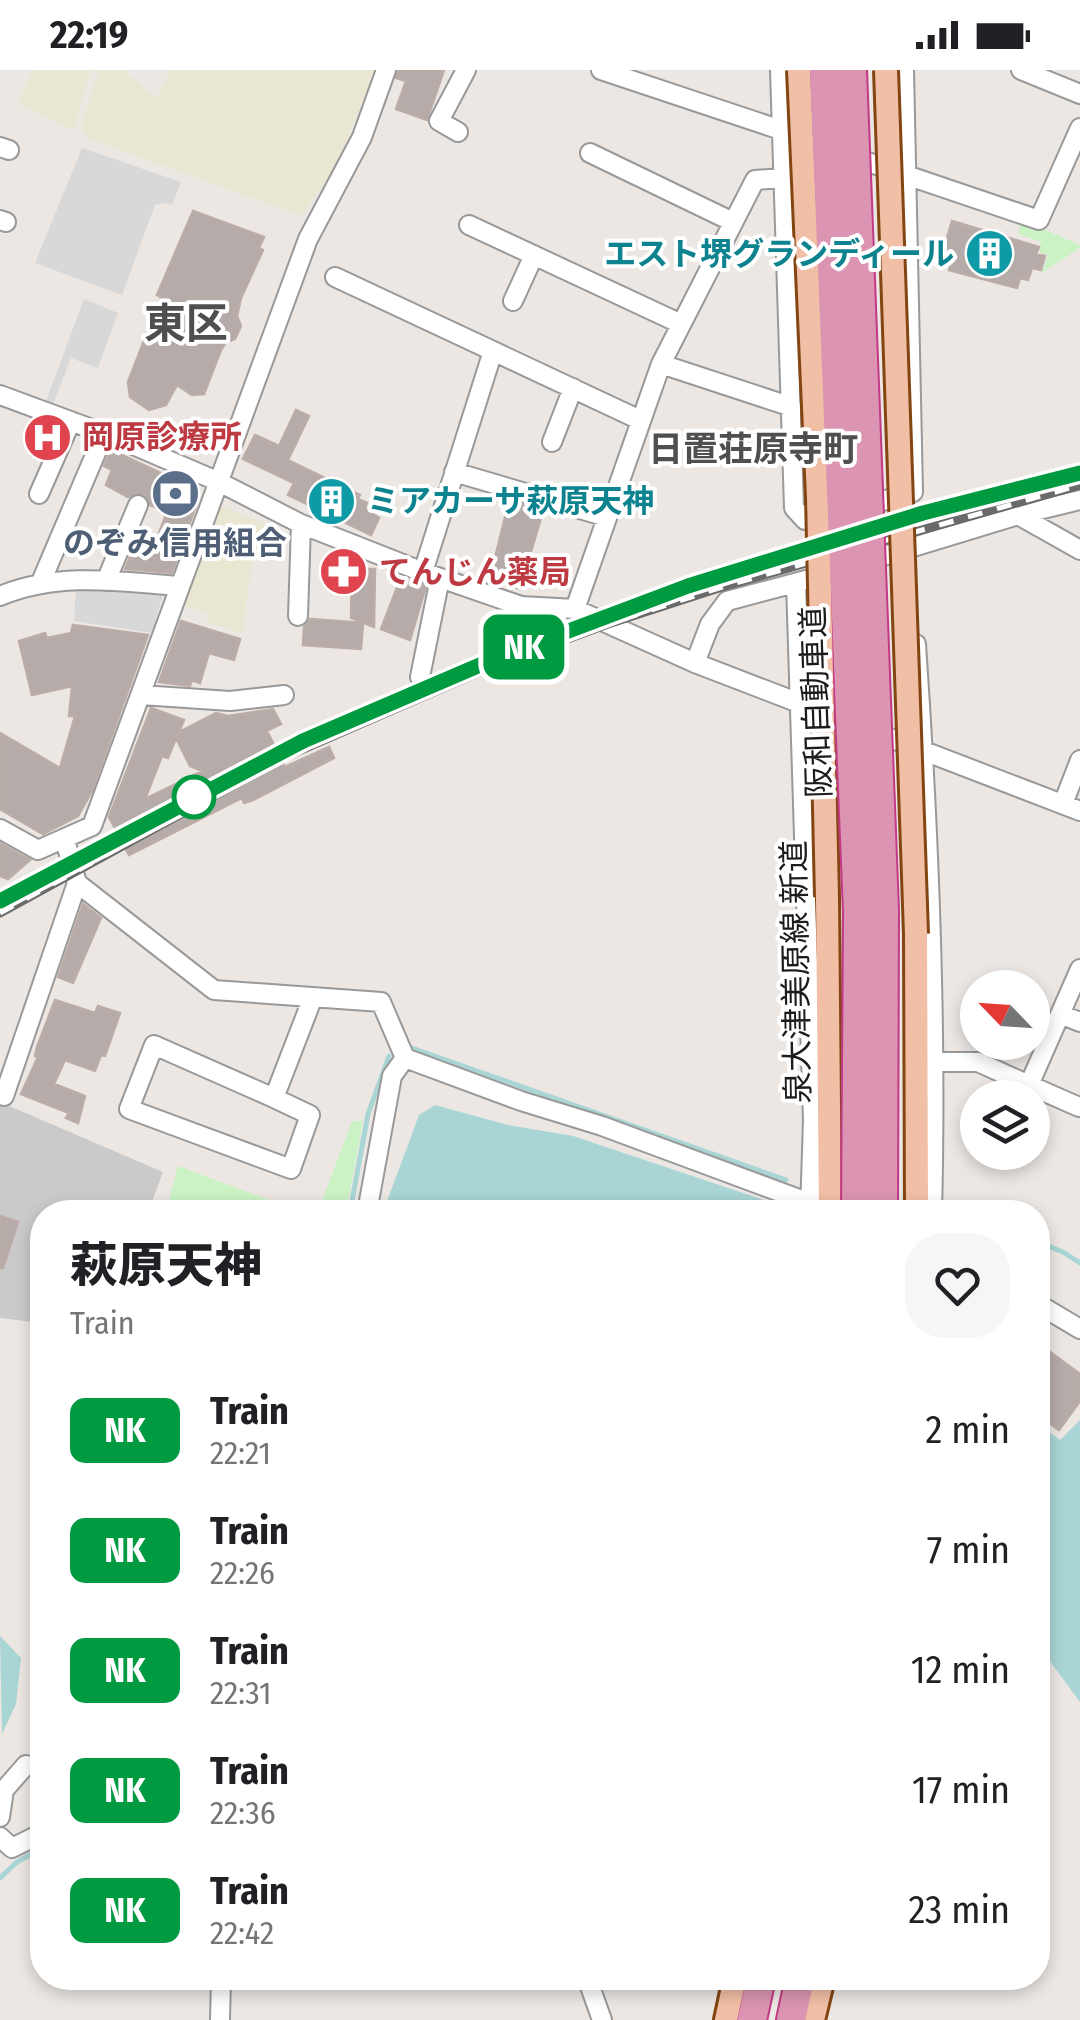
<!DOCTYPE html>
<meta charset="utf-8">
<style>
:root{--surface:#fff;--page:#f6f6f6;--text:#202124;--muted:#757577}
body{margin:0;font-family:"Fira Sans Condensed","Noto Sans JP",sans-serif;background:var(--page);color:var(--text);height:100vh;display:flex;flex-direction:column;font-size:38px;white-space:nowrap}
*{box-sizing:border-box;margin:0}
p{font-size:32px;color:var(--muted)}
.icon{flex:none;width:55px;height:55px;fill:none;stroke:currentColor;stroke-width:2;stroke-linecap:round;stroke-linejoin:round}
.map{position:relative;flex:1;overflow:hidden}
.details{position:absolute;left:30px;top:1130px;width:1020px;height:790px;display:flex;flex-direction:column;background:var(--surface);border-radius:40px;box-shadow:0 5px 15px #0003}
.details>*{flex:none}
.badge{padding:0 20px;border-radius:15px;font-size:35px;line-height:65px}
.needle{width:65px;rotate:295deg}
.fabs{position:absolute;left:960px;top:900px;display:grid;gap:20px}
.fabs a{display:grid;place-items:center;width:90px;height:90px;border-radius:50%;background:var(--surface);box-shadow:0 5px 15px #0003;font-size:50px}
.map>.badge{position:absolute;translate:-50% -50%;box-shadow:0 0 0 5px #fff}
.round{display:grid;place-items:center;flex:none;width:105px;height:105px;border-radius:40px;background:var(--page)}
.head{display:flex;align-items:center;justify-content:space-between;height:170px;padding:0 40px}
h1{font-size:48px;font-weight:800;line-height:75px}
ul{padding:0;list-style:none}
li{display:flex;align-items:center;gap:30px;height:120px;padding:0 40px}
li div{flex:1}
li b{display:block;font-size:38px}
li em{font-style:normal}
li .badge{min-width:110px;font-weight:700;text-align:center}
.status{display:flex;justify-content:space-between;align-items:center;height:70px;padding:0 50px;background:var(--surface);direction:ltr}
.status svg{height:28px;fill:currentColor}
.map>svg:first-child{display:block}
.religious{fill:#cacaca}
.farmland{fill:#e9e6d1}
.park{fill:#cbf2c5}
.parking{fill:#d8d8d8}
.water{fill:#a9d5d5}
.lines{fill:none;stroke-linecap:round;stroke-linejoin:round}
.stream{stroke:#a9d5d5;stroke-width:5}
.building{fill:#b5aca9;stroke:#bcaca8;stroke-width:2.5;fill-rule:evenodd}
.minor-casing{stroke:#999;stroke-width:22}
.major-casing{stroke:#834512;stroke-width:28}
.highway-casing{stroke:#c23986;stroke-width:32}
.minor{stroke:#fff;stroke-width:18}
.major{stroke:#f0bfa5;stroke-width:22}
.highway{stroke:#db94b1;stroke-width:28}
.rail-casing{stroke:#6a6a6a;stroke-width:9}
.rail{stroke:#fff;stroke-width:5;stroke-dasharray:15;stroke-linecap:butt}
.major-bridge-casing{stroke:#834512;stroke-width:28;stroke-linecap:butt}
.highway-bridge-casing{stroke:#c23986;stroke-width:32;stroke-linecap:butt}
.major-bridge{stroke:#f0bfa5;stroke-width:22}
.highway-bridge{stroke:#db94b1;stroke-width:28}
.line-casing{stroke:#fff;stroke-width:22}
.line{stroke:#009a41;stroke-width:15}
.stop-dot{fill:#fff;stroke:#009a41;stroke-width:5}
.labels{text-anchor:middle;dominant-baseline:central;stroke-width:8;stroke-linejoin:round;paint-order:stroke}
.culture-label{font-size:32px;font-weight:bold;fill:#0d838f;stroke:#fff;text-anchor:end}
.health-label{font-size:32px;font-weight:bold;fill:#be3a42;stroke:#fff;text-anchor:start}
.service-label{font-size:32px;font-weight:bold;fill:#4e5e75;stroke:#fff}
.street-label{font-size:32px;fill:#1c1c1c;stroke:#fff}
.neighbourhood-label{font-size:35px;font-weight:bold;fill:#4f4f4f;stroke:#fff}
.district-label{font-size:42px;font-weight:bold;fill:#4f4f4f;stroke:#fff}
</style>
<div class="status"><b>22:19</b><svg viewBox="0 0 49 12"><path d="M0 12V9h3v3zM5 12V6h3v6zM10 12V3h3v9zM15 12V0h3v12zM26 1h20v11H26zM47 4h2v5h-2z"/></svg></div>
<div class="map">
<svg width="1080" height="1950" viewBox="0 0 1080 1950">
<rect width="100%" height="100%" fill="#ece7e3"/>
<path class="religious" d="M0 1032 163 1102 148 1142H42V1253L0 1248Z"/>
<path class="farmland" d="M32 0H91L73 60 18 33Z
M99 0H123L156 28 171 0H374L340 88 302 146 90 69 81 56Z
M222 437 265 454 251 499 242 563 207 552 208 543 181 535 218 439Z"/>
<path class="park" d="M1022 150 1080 175V178L1042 203 1048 185 1039 182 1041 172 1018 164Z
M352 1051H363L346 1142H318Z
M178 1096 302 1142H166Z"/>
<path class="parking" d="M82 78 181 112 172 135 164 133 155 135 122 225 35 193Z
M84 229 118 243 98 298 71 288 53 334 46 331Z
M76 512 164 520 152 563 74 551Z"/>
<path class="water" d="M435 1035 508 1055 573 1066 791 1139 790 1142H383L419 1045Z
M1080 1350V1632L1049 1590 1038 1582V1354L1060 1370Z
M0 1566 21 1588 16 1634 2 1664Z"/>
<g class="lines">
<path class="stream" d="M409 977 786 1110
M956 1141 960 1142
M350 1142 368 1044 389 986
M1038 1172 1063 1182 1080 1193
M0 1808 17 1792 42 1778"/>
</g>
<path class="building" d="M398 0H444L427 50 396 39 406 11 396 8Z
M193 141 264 167 259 178 263 180 241 228 237 246 241 256 235 269 226 272 221 280 204 324 192 325 177 315 166 335 149 340 130 327 128 312 161 227 157 225Z
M952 151 1039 177 1036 184 1045 186 1041 200 1032 198 1028 210 1020 208 1017 218 949 200 952 188 942 185Z
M296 340 309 346 288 390 360 425 358 429 367 433 365 438 379 448 371 465 288 425 294 413 243 389 255 365 279 376Z
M111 380 195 419 199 427 172 503 125 499 133 479 151 484 167 442 150 435 144 424 136 423 128 427 106 415 112 400 104 396Z
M509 431 543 441 520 519 492 510 494 505 487 503 492 487 495 488Z
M352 499H375L374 557 351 548Z
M401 507 426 516 410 570 381 559Z
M514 547 542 555 487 577Z
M310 549 363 553 361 579 303 575 304 557Z
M181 551 240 569 234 590 209 583 200 613 192 610 190 616 159 612Z
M73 555 148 565 92 721 78 746 43 764 0 739V663L60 698 75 646H69L72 616 32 625 19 571 45 563 47 568 71 563Z
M151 638 184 650 179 662 216 643 228 646 273 639 281 654 267 661 285 697 329 677 334 688 253 730 244 733 242 728 129 785 109 747ZM176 668 190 696 202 701 145 729 162 686 168 688Z
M0 773 30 790 8 809 0 806Z
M83 834 101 848 73 913 58 907Z
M55 930 95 943 98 936 120 943 105 986 101 985 95 1001 65 990 54 1014 85 1026 78 1053 66 1048 69 1043 21 1024 38 987 35 986 37 977Z
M0 1146 18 1152 3 1198H0Z
M1038 1273 1080 1304V1331L1059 1360 1038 1345Z"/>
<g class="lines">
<defs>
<path id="minor" d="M601 0 790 63
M780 0 794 438 805 450 828 447
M1021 0 1080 24
M458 62 439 51 466 0
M0 77 9 80
M590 83 733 152
M847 85 1039 150 1080 58
M0 150 6 152
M469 155 679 253
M335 207 493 281
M513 231 534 185
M661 294 792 337
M0 325 119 369 217 411 301 454 423 502 521 536 575 539 695 593 1080 741
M552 372 573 318
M454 402 607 447
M39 424 71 351
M862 437 913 422 904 0
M1018 445 1080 480
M864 492 1018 445 1080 430
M423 502 493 281 640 350
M106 511 138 435
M41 512 104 364
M796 513 813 1050 810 1142
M0 526C58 502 117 511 178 516
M575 539 661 294 755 110 783 108
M298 546 301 454
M916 574C929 762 937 954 932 1142
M695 593 710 554 727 531 806 510
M420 607 440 508
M141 625 230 631 284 625
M1063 734 1080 690
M0 759 38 780 92 756 308 169 362 67 386 0
M65 770 77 813 214 920 381 932 405 988 521 1031 602 1056 834 1142
M1060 944 1080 952
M932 992H978L1029 1015 1080 899
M1029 1015 1079 1037
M0 1024 4 1026 77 813
M274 1028 154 975 129 1039 291 1099 310 1045 274 1028 313 927
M367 1142 392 1006 405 988
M1038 1234 1080 1259
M0 1747 4 1720 26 1695
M0 1767 12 1778 42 1763
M587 1908 602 1950
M220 1950 221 1908"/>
<path id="major" d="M827 827 830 1142
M916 864 917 1142
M726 1950 735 1908
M813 1950 823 1908"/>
<path id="highway" d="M752 1950 761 1908
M791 1950 800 1908"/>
</defs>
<use href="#minor" class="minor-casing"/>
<use href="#major" class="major-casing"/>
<use href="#highway" class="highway-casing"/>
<use href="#minor" class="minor"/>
<use href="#major" class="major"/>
<use href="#highway" class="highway"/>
<defs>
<path id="rail" d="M886 454 958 434
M0 843 283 688 494 596 608 554 722 517 1080 415"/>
</defs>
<use href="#rail" class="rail-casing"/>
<use href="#rail" class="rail"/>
<defs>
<path id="major-bridge" d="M799 0 818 427 827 827
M886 0 916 864"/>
<path id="highway-bridge" d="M824 0 858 843 856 1142
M852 0 884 840 883 1142"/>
</defs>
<use href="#major-bridge" class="major-bridge-casing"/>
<use href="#highway-bridge" class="highway-bridge-casing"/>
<use href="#major-bridge" class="major-bridge"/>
<use href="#highway-bridge" class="highway-bridge"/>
</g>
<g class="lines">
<defs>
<path id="line" d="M0 831 303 671 494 589 688 516 923 443 1080 403"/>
</defs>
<use href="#line" class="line-casing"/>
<use href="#line" class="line"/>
</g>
<defs>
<symbol id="building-disc" viewBox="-11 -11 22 22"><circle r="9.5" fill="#0f9aa8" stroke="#fff"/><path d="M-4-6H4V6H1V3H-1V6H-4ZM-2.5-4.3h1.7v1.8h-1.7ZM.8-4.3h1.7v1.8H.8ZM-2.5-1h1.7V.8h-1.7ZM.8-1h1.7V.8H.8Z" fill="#fff"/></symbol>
<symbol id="hospital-disc" viewBox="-11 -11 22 22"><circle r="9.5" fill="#e0444e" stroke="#fff"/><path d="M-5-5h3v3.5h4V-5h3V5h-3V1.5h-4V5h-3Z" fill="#fff"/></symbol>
<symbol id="bank-disc" viewBox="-11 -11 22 22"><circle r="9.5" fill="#5c6f8a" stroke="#fff"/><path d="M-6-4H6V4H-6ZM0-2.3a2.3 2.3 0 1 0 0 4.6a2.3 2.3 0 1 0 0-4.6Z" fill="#fff"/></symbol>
<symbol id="pharmacy-disc" viewBox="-11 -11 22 22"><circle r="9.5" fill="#e0444e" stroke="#fff"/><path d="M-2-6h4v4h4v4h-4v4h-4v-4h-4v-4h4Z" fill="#fff"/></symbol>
</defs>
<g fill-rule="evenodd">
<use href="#building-disc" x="962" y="156" width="55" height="55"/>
<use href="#hospital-disc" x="20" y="340" width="55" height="55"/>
<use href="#bank-disc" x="148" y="396" width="55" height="55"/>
<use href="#building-disc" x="304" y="404" width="55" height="55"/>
<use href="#pharmacy-disc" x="316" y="474" width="55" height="55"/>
</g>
<circle class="stop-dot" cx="194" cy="727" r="20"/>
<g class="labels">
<g class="culture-label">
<text x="954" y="184">エスト堺グランディール</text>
<text x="367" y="431" text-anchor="start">ミアカーサ萩原天神</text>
</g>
<g class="health-label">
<text x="82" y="367">岡原診療所</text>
<text x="379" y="502">てんじん薬局</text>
</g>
<g class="service-label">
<text x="175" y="473">のぞみ信用組合</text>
</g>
<g class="street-label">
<text transform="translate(816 632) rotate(-92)">阪和自動車道</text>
<text transform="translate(796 902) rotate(-91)">泉大津美原線 新道</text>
</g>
<g class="neighbourhood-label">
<text x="753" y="379">日置荘原寺町</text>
</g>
<g class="district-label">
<text x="186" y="254">東区</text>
</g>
</g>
</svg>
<div class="fabs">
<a><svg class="needle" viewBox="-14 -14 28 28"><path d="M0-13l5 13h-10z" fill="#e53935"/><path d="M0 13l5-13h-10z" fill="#757577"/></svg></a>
<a><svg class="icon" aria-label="layers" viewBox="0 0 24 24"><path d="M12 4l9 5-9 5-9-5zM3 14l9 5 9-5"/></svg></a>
</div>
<b class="badge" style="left:524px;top:577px;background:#009a41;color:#fff">NK</b>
<section class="details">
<div class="head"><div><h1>萩原天神</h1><p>Train</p></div><a class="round"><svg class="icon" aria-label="heart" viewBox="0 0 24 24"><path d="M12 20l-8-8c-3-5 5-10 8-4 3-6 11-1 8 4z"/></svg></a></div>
<ul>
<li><span class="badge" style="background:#009a41;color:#fff">NK</span><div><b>Train</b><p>22:21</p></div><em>2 min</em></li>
<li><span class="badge" style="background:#009a41;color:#fff">NK</span><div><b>Train</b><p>22:26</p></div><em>7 min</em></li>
<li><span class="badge" style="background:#009a41;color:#fff">NK</span><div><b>Train</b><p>22:31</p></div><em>12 min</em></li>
<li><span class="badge" style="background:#009a41;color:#fff">NK</span><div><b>Train</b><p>22:36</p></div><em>17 min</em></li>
<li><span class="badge" style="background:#009a41;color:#fff">NK</span><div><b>Train</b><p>22:42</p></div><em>23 min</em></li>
</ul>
</section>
</div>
